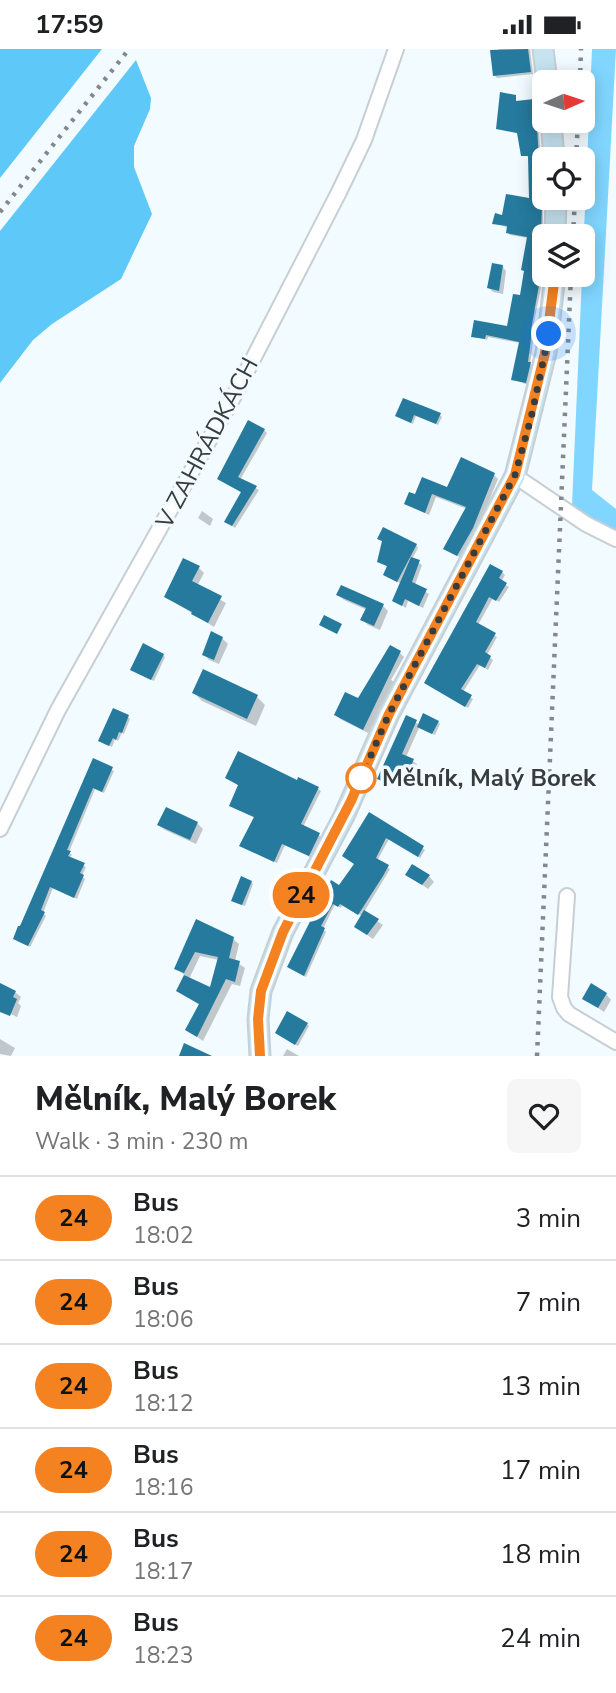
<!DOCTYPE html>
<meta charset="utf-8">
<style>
:root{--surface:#fff;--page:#f6f6f6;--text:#202124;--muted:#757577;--line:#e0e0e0}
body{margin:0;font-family:"Nunito Sans",sans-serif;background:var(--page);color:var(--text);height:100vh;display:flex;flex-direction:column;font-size:26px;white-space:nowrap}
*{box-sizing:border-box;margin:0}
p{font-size:23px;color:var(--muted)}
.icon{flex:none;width:38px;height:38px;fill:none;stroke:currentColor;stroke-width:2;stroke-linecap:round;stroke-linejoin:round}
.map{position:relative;height:1007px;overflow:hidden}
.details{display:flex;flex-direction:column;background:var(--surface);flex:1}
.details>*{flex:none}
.badge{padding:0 14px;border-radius:23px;font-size:24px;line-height:46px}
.needle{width:46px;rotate:87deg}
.buttons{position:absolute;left:532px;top:21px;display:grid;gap:14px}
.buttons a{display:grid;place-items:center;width:63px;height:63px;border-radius:10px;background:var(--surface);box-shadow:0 4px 18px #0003;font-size:35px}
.you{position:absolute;width:35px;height:35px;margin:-18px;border:5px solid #fff;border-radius:50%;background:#1a73e8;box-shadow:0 0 0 10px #1a73e833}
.map>.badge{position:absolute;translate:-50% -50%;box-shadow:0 0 0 4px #fff}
.round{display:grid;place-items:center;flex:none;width:74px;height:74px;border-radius:10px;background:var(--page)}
.headline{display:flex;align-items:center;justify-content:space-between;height:119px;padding:0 35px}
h1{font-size:33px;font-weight:800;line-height:52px}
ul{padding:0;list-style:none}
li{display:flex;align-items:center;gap:21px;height:84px;padding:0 35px;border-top:2px solid var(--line)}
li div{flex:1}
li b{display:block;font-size:26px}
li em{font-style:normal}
li .badge{min-width:77px;font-weight:700;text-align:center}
.status{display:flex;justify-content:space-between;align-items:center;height:49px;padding:0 35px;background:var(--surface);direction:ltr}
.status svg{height:19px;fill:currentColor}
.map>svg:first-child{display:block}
.green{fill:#81d6ff}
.forest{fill:#5ec9f8}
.shadow{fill:#0003;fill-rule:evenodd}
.building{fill:#257a9d}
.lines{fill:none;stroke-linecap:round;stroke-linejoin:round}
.street-casing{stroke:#c7cfd4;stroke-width:18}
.secondary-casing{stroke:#c7cfd4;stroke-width:23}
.street{stroke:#fff;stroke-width:14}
.secondary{stroke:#c6e4f0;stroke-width:19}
.rail{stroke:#83898b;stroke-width:4.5;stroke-dasharray:3.5 7;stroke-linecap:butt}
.line-casing{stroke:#fff;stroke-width:16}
.line{stroke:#f58220;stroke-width:10}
.walk{stroke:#383c3d;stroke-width:7;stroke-dasharray:0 12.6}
.stop-dot{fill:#fff;stroke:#f58220;stroke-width:3.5}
.labels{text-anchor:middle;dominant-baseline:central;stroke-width:7;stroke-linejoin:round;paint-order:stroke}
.street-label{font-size:24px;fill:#383c3d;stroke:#f2fbff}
.stop-label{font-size:24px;font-weight:bold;fill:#383c3d;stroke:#f2fbff;text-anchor:start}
</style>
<div class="status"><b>17:59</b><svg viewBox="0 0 49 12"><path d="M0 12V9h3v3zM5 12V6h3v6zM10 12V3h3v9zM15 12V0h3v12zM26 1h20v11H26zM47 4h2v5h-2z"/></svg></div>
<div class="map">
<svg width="616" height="1007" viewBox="0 0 616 1007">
<rect width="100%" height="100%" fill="#f2fbff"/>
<path class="green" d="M592 0H616L592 441 616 460V482L597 473 572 456Z"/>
<path class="forest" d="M0 0H102L0 129Z
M136 11 151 49 150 60 134 97V118L152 165 121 230 52 275 33 291 0 334V182Z"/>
<path class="shadow" d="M498 0H530L533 25 497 29 495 27Z
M515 47 517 54 533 52 536 54 542 118 544 223 543 238H541L532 284 534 286 530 315 532 317 528 336 513 330 520 294 488 288 487 291 473 287 508 279 521 248 528 189 510 186 508 184 509 179 494 174 531 152 529 108 523 106 519 85 498 79Z
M502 217 506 222 503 245 493 243 489 239Z
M404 351 440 366 442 368 438 376 416 367 413 375 400 369 397 367Z
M264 381 267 384 240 431 259 441 235 479 226 472 242 444 219 430Z
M494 426 498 430 476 483 462 510 446 499 467 460 436 448 429 466 406 455 416 448Z
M202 462 213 470 210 477 198 469Z
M416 496 418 499 412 510 422 516 415 536 429 545 423 559 408 552 406 559 395 552 402 535 387 528 385 526 388 518 379 513Z
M199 519 204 524 197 537 226 554 214 578 166 548Z
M502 523 505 526 501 533 509 538 499 553 493 549 478 576 497 588 487 606 493 611 488 621 480 616 463 643 473 650 468 659 430 637Z
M338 546 383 557 388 562 380 581 368 576 362 570 367 561 344 551Z
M222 589 228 595 219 615 209 611 204 605Z
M400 604 404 608 391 631 394 633 368 684 340 670 336 666 358 651Z
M163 606 165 608 154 632 132 621Z
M194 644 257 648 265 656 256 677 202 652Z
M128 668 130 670 124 685 122 684 118 692 115 690 112 698 101 692Z
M406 668 420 676 438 673 440 675 435 686 419 679 406 708 417 715 410 731 398 726 393 738 379 729Z
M94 712 114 722 104 744 95 740 69 803 72 806 69 809 86 818 82 827 85 830 77 850 53 839 43 864 46 867 30 898 17 892Z
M227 729 297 733 318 740 321 742 303 778 322 788 312 809 285 796 277 814 244 799 242 797 255 769 234 759 240 737Z
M369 766 425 801 420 809 389 790 377 812 390 820 364 863 383 876 373 890 356 878 362 867 342 856 341 859 335 855 323 880 326 883 306 928 291 920 340 838 356 815Z
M197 774 203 780 196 795 165 781 159 776Z
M407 825 429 827 434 833 428 840Z
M251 833 253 835 245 857 236 854 233 852Z
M197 872 233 890 239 895 235 912 245 919 240 937 232 935 203 992 187 981 201 957 178 942 186 927 176 920ZM200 907 219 911 211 941 189 930Z
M0 936 15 943 21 948 18 954 21 957 17 968 0 960Z
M606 945 611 951 604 963 584 949Z
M307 975 309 977 298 997 279 986Z
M0 990 15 999 11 1007 0 1005Z
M287 1000 299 1007H283Z"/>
<path class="building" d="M528 0 531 23 493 27 490 1Z
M500 43 516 46V52L534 50 537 78 542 157 541 184 544 196 541 237 539 236 531 281 532 282 528 313H531L526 334 511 331 519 293 486 286 485 290 471 288 474 271 507 277 513 245 520 246 524 222 521 221 527 188 506 184 507 177 492 175 495 164 502 166 506 145 529 149 528 107H521L517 84 496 80Z
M492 214 503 216 499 242 487 239Z
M403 349 441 364 436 375 414 366 411 374 395 367Z
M248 371 265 380 238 428 257 437 232 477 224 473 241 443 217 430Z
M461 408 495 424 473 479 457 507 443 500 466 458 432 445 425 464 404 455 409 443 415 445 422 428 447 438Z
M383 478 417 495 397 533 383 526 387 517 377 513 382 492 377 490Z
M411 508 420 511 412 533 427 540 419 557 405 550 402 557 392 552Z
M183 509 200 517 192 532 222 547 208 574 191 565 192 563 164 548Z
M490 515 503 522 499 529 507 534 496 552 489 548 476 573 496 584 485 603 491 607 485 619 477 615 461 640 472 646 465 658 424 634Z
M341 536 384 555 374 577 360 571 366 559 336 546Z
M324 566 342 575 337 585 319 576Z
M211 582 223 588 214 611 202 606Z
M143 594 164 605 151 631 130 621Z
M390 596 401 602 363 681 334 666 345 643 358 649Z
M203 620 258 646 247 670 192 644Z
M113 659 129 666 122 684 119 683 116 691 113 689 109 697 98 692Z
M423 664 439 672 432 685 417 678Z
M406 666 417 671 402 705 414 710 406 728 394 723 389 735 377 730Z
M238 702 297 731 298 728 319 738 301 775 320 784 309 807 282 795 274 813 239 797 254 768 229 757 238 736 225 729Z
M93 709 113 718 102 743 93 739 67 801 71 802 68 807 85 814 80 824 84 826 74 849 50 838 41 861 45 863 28 897 13 890 18 877H20Z
M166 758 198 773 190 791 157 776Z
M369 763 424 797 418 808 386 789 376 809 389 816 383 827 358 866 340 855 338 858 333 855 321 877 325 879 304 927 287 918 331 831 339 836 354 815 342 807Z
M412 815 430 826 422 836 405 826Z
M241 827 252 832 242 856 231 852Z
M364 861 379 870 367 886 354 878Z
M196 870 234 888 229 909 240 912 235 933 226 930 197 988 185 981 199 955 176 942 184 926 210 938 218 908 195 903 184 924 174 920Z
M0 934 16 942 13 948 17 950 10 967 0 963Z
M591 934 607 944 598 959 582 950Z
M287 962 308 974 295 996 275 984Z
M184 994 212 1007H179Z"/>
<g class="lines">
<defs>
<path id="street" d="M515 427 586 475 616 490
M0 780 58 661 236 343 339 143 364 91 396 0
M567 847 560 948 564 959 569 965 616 993"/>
<path id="secondary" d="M543 0 547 33
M551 72 554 110
M555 187 556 149
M260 1007 258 970 261 942 283 883 344 767 389 665 515 427 546 304 555 226"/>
</defs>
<use href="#street" class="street-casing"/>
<use href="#secondary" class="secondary-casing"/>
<use href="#street" class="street"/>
<use href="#secondary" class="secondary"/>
<path class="rail" d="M580 33 581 0
M576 110 578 72
M0 163 129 0
M573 187 575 149
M537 1007 571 226"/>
</g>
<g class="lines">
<defs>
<path id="line" d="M260 1007 258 970 261 942 283 883 351 752 389 665 515 426 545 304 555 226"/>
</defs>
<use href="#line" class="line-casing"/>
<use href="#line" class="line"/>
<path class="walk" d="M361 729 389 665 515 426 531 369 549 285"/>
</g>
<circle class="stop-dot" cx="361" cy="729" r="14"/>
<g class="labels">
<g class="street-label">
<text transform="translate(207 394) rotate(-62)">V ZAHRÁDKÁCH</text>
</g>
<g class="stop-label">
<text x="382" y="729">Mělník, Malý Borek</text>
</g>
</g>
</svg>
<div class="buttons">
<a><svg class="needle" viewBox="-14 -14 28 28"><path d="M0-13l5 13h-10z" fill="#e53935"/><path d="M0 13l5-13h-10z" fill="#757577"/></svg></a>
<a><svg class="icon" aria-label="locate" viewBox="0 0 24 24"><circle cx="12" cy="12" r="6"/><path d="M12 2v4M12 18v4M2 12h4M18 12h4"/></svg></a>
<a><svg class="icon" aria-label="layers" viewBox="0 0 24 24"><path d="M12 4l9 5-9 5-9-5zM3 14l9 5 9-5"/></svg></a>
</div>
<div class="you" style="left:549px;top:285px"></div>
<b class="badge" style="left:301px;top:846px;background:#f58220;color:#111">24</b>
</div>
<section class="details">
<div class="headline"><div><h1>Mělník, Malý Borek</h1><p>Walk · 3 min · 230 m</p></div><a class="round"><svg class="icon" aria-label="heart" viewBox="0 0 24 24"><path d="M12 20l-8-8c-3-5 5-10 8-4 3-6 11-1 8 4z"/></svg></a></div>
<ul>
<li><span class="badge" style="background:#f58220;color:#111">24</span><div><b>Bus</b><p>18:02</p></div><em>3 min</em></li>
<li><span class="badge" style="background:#f58220;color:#111">24</span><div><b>Bus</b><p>18:06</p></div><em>7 min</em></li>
<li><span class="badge" style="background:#f58220;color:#111">24</span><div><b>Bus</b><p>18:12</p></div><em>13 min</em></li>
<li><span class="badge" style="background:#f58220;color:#111">24</span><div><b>Bus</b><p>18:16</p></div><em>17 min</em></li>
<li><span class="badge" style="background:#f58220;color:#111">24</span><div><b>Bus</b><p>18:17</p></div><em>18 min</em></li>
<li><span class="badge" style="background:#f58220;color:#111">24</span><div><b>Bus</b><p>18:23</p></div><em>24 min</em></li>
</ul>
</section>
